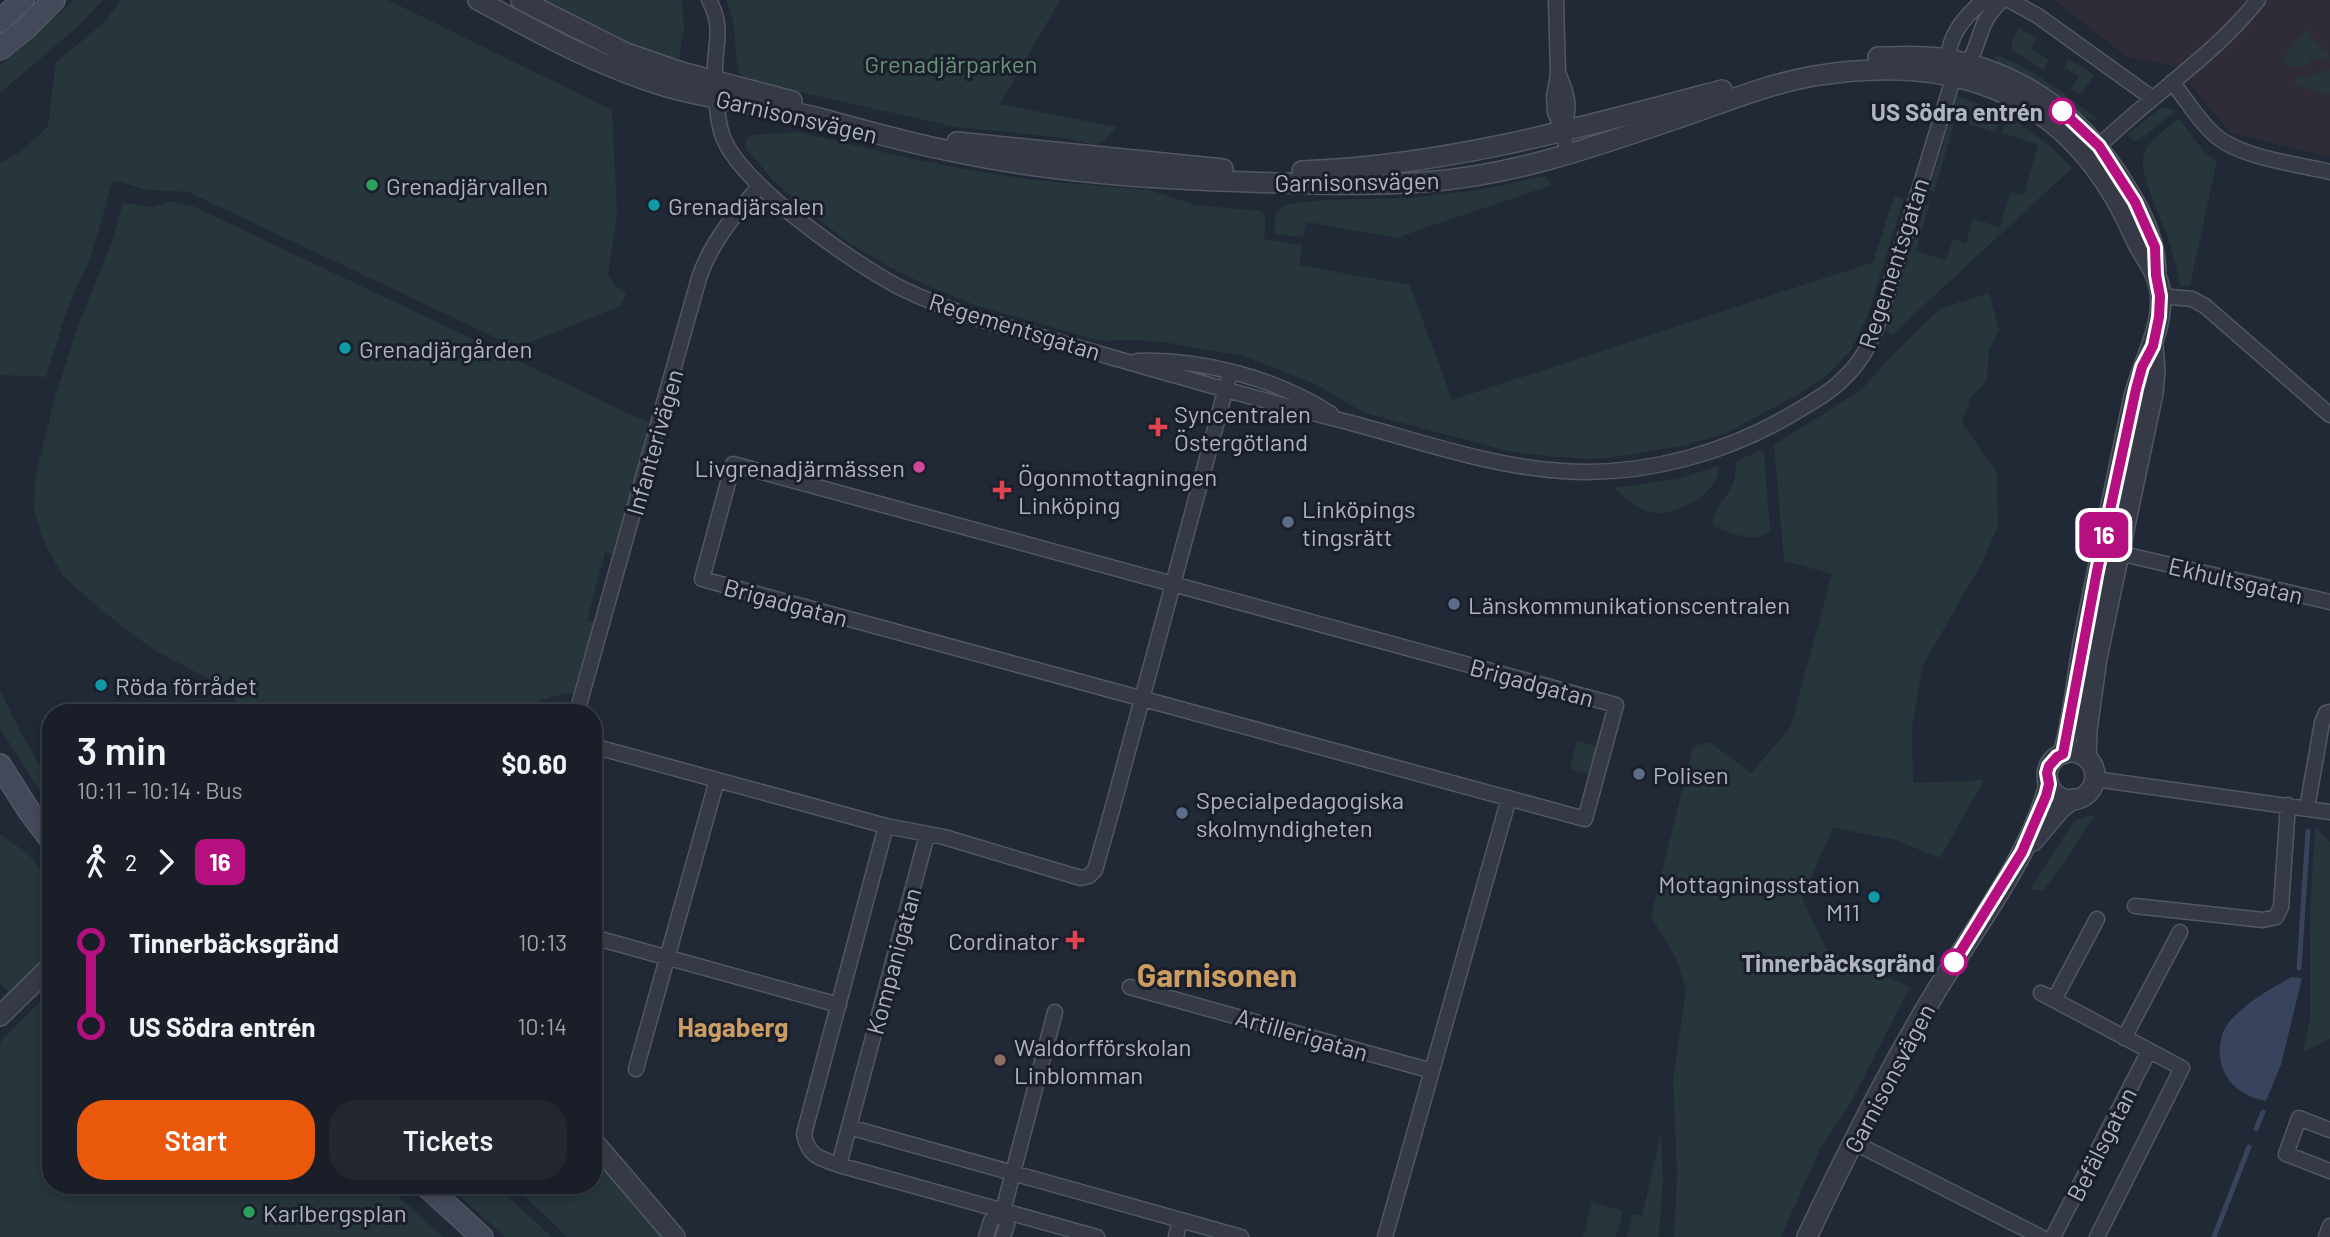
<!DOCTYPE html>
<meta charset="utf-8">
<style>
:root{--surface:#191e28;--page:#222730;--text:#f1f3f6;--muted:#9fa2a8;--line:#373c45;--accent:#ea580c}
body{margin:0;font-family:Barlow,sans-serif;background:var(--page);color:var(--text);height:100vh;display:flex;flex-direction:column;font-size:26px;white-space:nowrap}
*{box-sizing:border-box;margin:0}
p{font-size:23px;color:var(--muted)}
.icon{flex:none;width:38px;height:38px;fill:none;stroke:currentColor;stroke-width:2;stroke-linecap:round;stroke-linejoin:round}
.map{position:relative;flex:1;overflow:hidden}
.details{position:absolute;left:42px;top:704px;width:560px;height:490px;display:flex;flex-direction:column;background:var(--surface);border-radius:28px;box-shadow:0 4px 10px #0003,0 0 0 2px var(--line)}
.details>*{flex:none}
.badge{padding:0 14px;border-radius:10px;font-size:24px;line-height:46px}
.map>.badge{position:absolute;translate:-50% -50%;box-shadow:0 0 0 4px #fff}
.legs{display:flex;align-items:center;gap:10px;height:77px;padding:0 35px;font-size:23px}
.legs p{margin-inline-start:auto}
.overview{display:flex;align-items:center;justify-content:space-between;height:119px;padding:0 35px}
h1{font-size:38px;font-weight:600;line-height:52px}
.button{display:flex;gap:14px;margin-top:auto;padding:14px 35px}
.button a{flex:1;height:80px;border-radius:28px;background:var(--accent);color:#fff;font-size:28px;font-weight:600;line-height:80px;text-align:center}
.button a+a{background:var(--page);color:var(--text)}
ul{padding:0 35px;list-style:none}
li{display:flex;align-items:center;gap:24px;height:84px;font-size:26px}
li i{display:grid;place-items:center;width:10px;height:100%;margin:0 9px;background:currentColor}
li i::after{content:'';width:18px;height:18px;margin:-9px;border:5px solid;border-radius:50%;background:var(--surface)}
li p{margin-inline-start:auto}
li:first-child i{background:linear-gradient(#0000 50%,currentColor 0)}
li:last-child i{background:linear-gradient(currentColor 50%,#0000 0)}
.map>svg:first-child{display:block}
.medical{fill:#2f2c38}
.green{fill:#26363a}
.water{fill:#38435e}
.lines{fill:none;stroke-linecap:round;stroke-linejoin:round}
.stream{stroke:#38435e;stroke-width:5}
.minor-casing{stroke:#525764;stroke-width:17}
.tertiary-casing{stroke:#525764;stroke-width:22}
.secondary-casing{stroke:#525764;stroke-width:24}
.minor{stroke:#353a46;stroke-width:14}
.tertiary{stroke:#353a46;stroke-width:19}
.secondary{stroke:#434959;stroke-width:21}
.line-1-casing{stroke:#fff;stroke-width:16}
.line-1{stroke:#b60f80;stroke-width:10}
.stop-1-dot{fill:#fff;stroke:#b60f80;stroke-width:3.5}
.leisure-dot{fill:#2e9e5b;stroke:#1a1f2b;stroke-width:2.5}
.culture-dot{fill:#0f9aa8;stroke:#1a1f2b;stroke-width:2.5}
.health-dot{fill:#e0444e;stroke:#1a1f2b;stroke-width:2.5}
.hotel-dot{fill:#d1479c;stroke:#1a1f2b;stroke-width:2.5}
.service-dot{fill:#5c6f8a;stroke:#1a1f2b;stroke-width:2.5}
.education-dot{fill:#8d6e63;stroke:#1a1f2b;stroke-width:2.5}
.labels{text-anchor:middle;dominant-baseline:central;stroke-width:6;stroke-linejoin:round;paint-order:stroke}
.park-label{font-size:24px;fill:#689277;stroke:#1a1f2b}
.stop-label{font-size:24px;font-weight:bold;fill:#afb4c3;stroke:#1a1f2b;text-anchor:end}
.street-label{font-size:24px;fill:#afb4c3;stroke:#1a1f2b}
.poi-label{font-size:24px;fill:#afb4c3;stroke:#1a1f2b;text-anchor:start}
.neighbourhood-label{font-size:26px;font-weight:bold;fill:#cb9d62;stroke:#1a1f2b}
.district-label{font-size:32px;font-weight:bold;fill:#cb9d62;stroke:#1a1f2b}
</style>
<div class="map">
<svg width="2330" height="1237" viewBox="0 0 2330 1237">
<rect width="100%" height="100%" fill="#212836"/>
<path class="medical" d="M2054 0H2330V157L2231 133 2175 66 2127 57Z"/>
<path class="green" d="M74 0H103L75 29 0 93V65Z
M120 0H388L612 110 617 213 608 276 616 286 627 292 620 306 531 342 511 345 188 192 147 190 113 180 91 257 68 307 46 377 0 375V163L19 153 48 126 56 62 106 21Z
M538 0H682L684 27 679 58C646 63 570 16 538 0Z
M726 0H1060L1000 104 1117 127 1105 140 1096 145 1064 138 956 127 750 81 739 74C733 47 738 26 726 0Z
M2019 27 2037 38 2031 48 2049 60 2043 70 2012 50 2011 43Z
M2306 30 2316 43 2328 52 2330 59 2321 61 2311 59 2309 65 2291 67 2281 59Z
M1993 54C2033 67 2068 97 2101 122L2080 116 2000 68Z
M2069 59 2094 75 2081 95 2071 89 2079 77 2064 67Z
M2330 70V95L2294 85 2297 78Z
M1957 96 2004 113 1995 132 1955 120 1934 192 1929 190Z
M2167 107 2176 111 2141 139 2135 141 2126 135 2161 108Z
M2010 117 2048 144 2072 168 1892 335 1886 331 1924 205 1930 203 1916 251 1946 260 1953 239 1966 243 1973 219 2000 227 2010 192 2024 195 2038 144 2001 133Z
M2179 118 2204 152 2217 161 2190 285 2180 286C2177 267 2172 250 2166 232 2159 215 2138 171 2144 154 2149 139 2168 128 2179 118Z
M799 132 912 159 970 170 1035 180 1149 190 1195 205 1262 211C1268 219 1265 229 1264 239L1302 245 1299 265 1410 285 1452 400 1873 262 1894 196 1904 199 1867 317 1852 349 1828 374 1799 394 1724 434 1686 445 1641 453 1599 459 1554 457 1507 451 1365 413 1313 383 1243 356 1163 342 1136 340 1101 341 977 306 928 286 889 267 846 241 802 206 773 180 745 148 746 139 752 135Z
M1545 176 1552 185 1396 238 1307 222 1303 237 1274 234 1276 212 1288 204 1321 200 1409 198 1480 190Z
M171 201 195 207 649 423 613 554 605 552 587 620 594 622 573 693C553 695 539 699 524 712H247L216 683 154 650 101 610 63 576 45 545 34 509 35 478 54 401 77 328 112 241 123 203 153 207Z
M1989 293 1999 330 1989 349 1987 381 1970 399 1962 423 1997 472 1998 526 1982 563 1923 665 1912 727 1913 783 1984 780 1940 858 1893 839 1833 828 1802 898 1827 950 1910 987 1849 1106 1820 1149 1781 1237H1674L1677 1173 1673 1079 1686 989 1677 960 1651 916 1693 746 1710 742 1751 773 1790 728 1832 574 1784 561 1774 445 1862 389 1893 354 1941 308Z
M1762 450 1764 453 1770 530C1758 545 1728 533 1713 526 1710 511 1727 498 1733 484 1736 477 1735 469 1736 461Z
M1718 466C1722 491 1679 514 1657 513 1641 513 1626 499 1614 488L1677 479Z
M0 690 23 737 51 783V810L0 728Z
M1577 741 1597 746 1589 774 1570 769Z
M2095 814 2069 856 2043 891 2030 889 2072 824 2076 820Z
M2315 826 2330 842V1039L2303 1052 2310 1018V912Z
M0 834 28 854 51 883V952L10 993 0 983Z
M51 991V1185H386L443 1237H0V1045L2 1039Z
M1661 1134 1663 1178 1659 1237H1627L1633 1214 1642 1216Z
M593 1157 663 1237H567L513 1185H593Z
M448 1185H496L552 1237H505Z
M1592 1202 1623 1211 1616 1237H1583Z"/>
<path class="water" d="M2292 977 2302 978 2281 1065 2266 1101C2237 1096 2217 1076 2220 1045 2221 1036 2224 1028 2230 1021 2247 1002 2271 988 2292 977Z"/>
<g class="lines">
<path class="stream" d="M2299 968 2308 831
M2256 1129 2263 1112
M2214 1237 2249 1147"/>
<defs>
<path id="minor" d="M709 0C723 26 716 40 715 67 715 88 716 111 721 131 734 181 853 263 899 287 925 300 951 310 979 319 1099 353 1219 390 1340 420 1414 439 1486 466 1562 471 1646 477 1732 452 1804 407 1819 398 1834 389 1846 376 1861 362 1869 345 1877 327L1954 76
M1556 0 1558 74 1554 97 1555 112 1563 132 1568 155
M2009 0 2038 16 2152 98
M1951 67C1942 41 1966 15 1984 0
M1961 70C1975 58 1977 40 1984 24 1988 15 1995 7 2002 0
M1559 75C1569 99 1570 107 1563 132
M2172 82C2186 99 2199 122 2216 136 2242 158 2297 164 2330 172
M2092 153C2145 99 2211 59 2258 0
M2160 296 2192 299 2205 306 2330 415
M1137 361C1202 359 1276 378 1331 414
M733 464 1616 705 1585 819 702 579Z
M2110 551 2330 602
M577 712 699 278C711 242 735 214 760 186
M593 746 886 826 944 837 1081 878 1089 876 1095 870 1112 810 1230 373
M2095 779 2330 812
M2307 808 2322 723 2326 713 2330 712
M886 826 804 1134C808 1156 819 1158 839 1165L1097 1237
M927 835 849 1127 1241 1237
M2135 906 2263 920 2276 917 2281 907 2288 805
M593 937 839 1005
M1130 987 1432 1071
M2041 993 2182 1068 2097 1237
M2054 1000 2097 919
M2124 1038 2180 932
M636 1069 717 780
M2330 1130 2299 1118 2286 1154 2330 1171
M1853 1142 2041 1237
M839 1165 849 1127
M1003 1211 1055 1012
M986 1237 991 1221 1003 1211 1007 1225 1003 1237
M1176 1237 1180 1220
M1385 1237 1509 798
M2053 1237 2149 1051
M2326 1237 2330 1226"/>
<path id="tertiary" d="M478 0C539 33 600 67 667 87 716 101 766 105 815 117 860 129 904 142 950 151 1048 172 1149 179 1249 182 1307 184 1366 186 1423 182 1513 176 1597 146 1681 117 1725 102 1768 84 1814 76 1962 52 2074 96 2135 238 2143 255 2157 271 2160 290 2165 329 2141 364 2133 401 2117 477 2101 552 2086 628 2077 669 2075 713 2063 754
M521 0 626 53 681 72 792 101
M1878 57C1901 57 1924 55 1947 59 2025 73 2085 120 2125 186 2142 213 2154 238 2156 270
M957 142 1223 169
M1302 171C1445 166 1584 127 1722 90
M2047 776a24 24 0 1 1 48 0a24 24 0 1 1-48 0Z
M2086 757 2087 730 2097 658 2153 393 2155 370 2153 346
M2033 841 2061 808 2073 799
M0 1016 51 966
M593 1141 675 1237
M1807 1237C1846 1154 1888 1071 1935 993 1974 929 2031 856 2049 784"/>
<path id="secondary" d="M0 21 23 0
M0 49 26 28 54 0
M0 765 29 811 51 840
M425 1185 482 1237"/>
</defs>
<use href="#minor" class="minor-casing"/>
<use href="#tertiary" class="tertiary-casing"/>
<use href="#secondary" class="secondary-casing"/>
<use href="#minor" class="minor"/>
<use href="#tertiary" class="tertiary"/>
<use href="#secondary" class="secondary"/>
</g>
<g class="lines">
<defs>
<path id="line-1" d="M1954 962 2022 852 2046 796 2049 784 2047 773 2049 766 2057 757 2063 754 2097 571 2136 389 2142 367 2153 346 2159 317 2160 296 2156 275 2155 247 2135 202 2099 146 2062 111"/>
</defs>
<use href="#line-1" class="line-1-casing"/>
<use href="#line-1" class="line-1"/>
</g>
<g class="stop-1-dot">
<circle cx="2062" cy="111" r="12"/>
<circle cx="1954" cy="962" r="12"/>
</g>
<g class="leisure-dot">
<circle cx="372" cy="185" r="7"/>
<circle cx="249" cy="1212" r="7"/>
</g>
<g class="culture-dot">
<circle cx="654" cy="205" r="7"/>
<circle cx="345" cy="348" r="7"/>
<circle cx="101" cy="685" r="7"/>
<circle cx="1874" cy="897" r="7"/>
</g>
<g class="health-dot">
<path d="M1154.5 416.5h7v7h7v7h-7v7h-7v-7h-7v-7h7z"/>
<path d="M998.5 479.5h7v7h7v7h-7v7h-7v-7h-7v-7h7z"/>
<path d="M1071.5 929.5h7v7h7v7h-7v7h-7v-7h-7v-7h7z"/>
</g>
<circle class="hotel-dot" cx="919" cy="467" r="7"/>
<g class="service-dot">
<circle cx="1288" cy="522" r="7"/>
<circle cx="1454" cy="604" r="7"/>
<circle cx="1639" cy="774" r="7"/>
<circle cx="1182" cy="813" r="7"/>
</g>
<circle class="education-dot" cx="1000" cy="1060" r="7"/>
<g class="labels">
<g class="park-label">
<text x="951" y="63">Grenadjärparken</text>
</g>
<g class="stop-label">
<text x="2043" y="111">US Södra entrén</text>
<text x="1935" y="962">Tinnerbäcksgränd</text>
</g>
<g class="street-label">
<text transform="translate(797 116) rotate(13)">Garnisonsvägen</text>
<text transform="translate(1357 181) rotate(-1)">Garnisonsvägen</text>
<text transform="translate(1893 263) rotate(-72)">Regementsgatan</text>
<text transform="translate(1015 326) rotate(17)">Regementsgatan</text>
<text transform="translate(654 442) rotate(-74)">Infanterivägen</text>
<text transform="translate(2236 580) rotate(13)">Ekhultsgatan</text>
<text transform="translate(786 602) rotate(15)">Brigadgatan</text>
<text transform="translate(1532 682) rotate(15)">Brigadgatan</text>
<text transform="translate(893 961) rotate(-75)">Kompanigatan</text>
<text transform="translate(1302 1034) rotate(16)">Artillerigatan</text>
<text transform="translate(1889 1078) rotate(-62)">Garnisonsvägen</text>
<text transform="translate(2101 1144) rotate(-63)">Befälsgatan</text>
</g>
<g class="poi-label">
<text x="386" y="185">Grenadjärvallen</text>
<text x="668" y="205">Grenadjärsalen</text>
<text x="359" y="348">Grenadjärgården</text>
<text x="1174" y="413">Syncentralen<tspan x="1174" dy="28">Östergötland</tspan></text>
<text x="905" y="467" text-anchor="end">Livgrenadjärmässen</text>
<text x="1018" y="476">Ögonmottagningen<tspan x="1018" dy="28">Linköping</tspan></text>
<text x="1302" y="508">Linköpings<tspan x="1302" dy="28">tingsrätt</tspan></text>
<text x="1468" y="604">Länskommunikationscentralen</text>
<text x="115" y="685">Röda förrådet</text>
<text x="1653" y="774">Polisen</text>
<text x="1196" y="799">Specialpedagogiska<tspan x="1196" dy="28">skolmyndigheten</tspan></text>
<text x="1860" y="883" text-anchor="end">Mottagningsstation<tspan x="1860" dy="28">M11</tspan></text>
<text x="1059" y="940" text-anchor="end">Cordinator</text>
<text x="1014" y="1046">Waldorfförskolan<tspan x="1014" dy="28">Linblomman</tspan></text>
<text x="263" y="1212">Karlbergsplan</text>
</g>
<g class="neighbourhood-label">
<text x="733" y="1026">Hagaberg</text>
</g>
<g class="district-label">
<text x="1217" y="974">Garnisonen</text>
</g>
</g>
</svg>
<b class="badge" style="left:2104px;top:535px;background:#b60f80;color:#fff">16</b>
<section class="details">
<div class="overview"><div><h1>3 min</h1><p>10:11 – 10:14 · Bus</p></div><b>$0.60</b></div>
<div class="legs"><svg class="icon" aria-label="walk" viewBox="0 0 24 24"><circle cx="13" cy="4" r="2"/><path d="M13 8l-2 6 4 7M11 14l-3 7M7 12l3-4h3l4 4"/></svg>2<svg class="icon" aria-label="forward" viewBox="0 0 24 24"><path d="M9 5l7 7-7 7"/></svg><b class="badge" style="background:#b60f80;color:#fff">16</b></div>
<ul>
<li><i style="color:#b60f80"></i><b>Tinnerbäcksgränd</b><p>10:13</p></li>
<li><i style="color:#b60f80"></i><b>US Södra entrén</b><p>10:14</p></li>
</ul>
<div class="button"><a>Start</a><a>Tickets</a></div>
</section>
</div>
